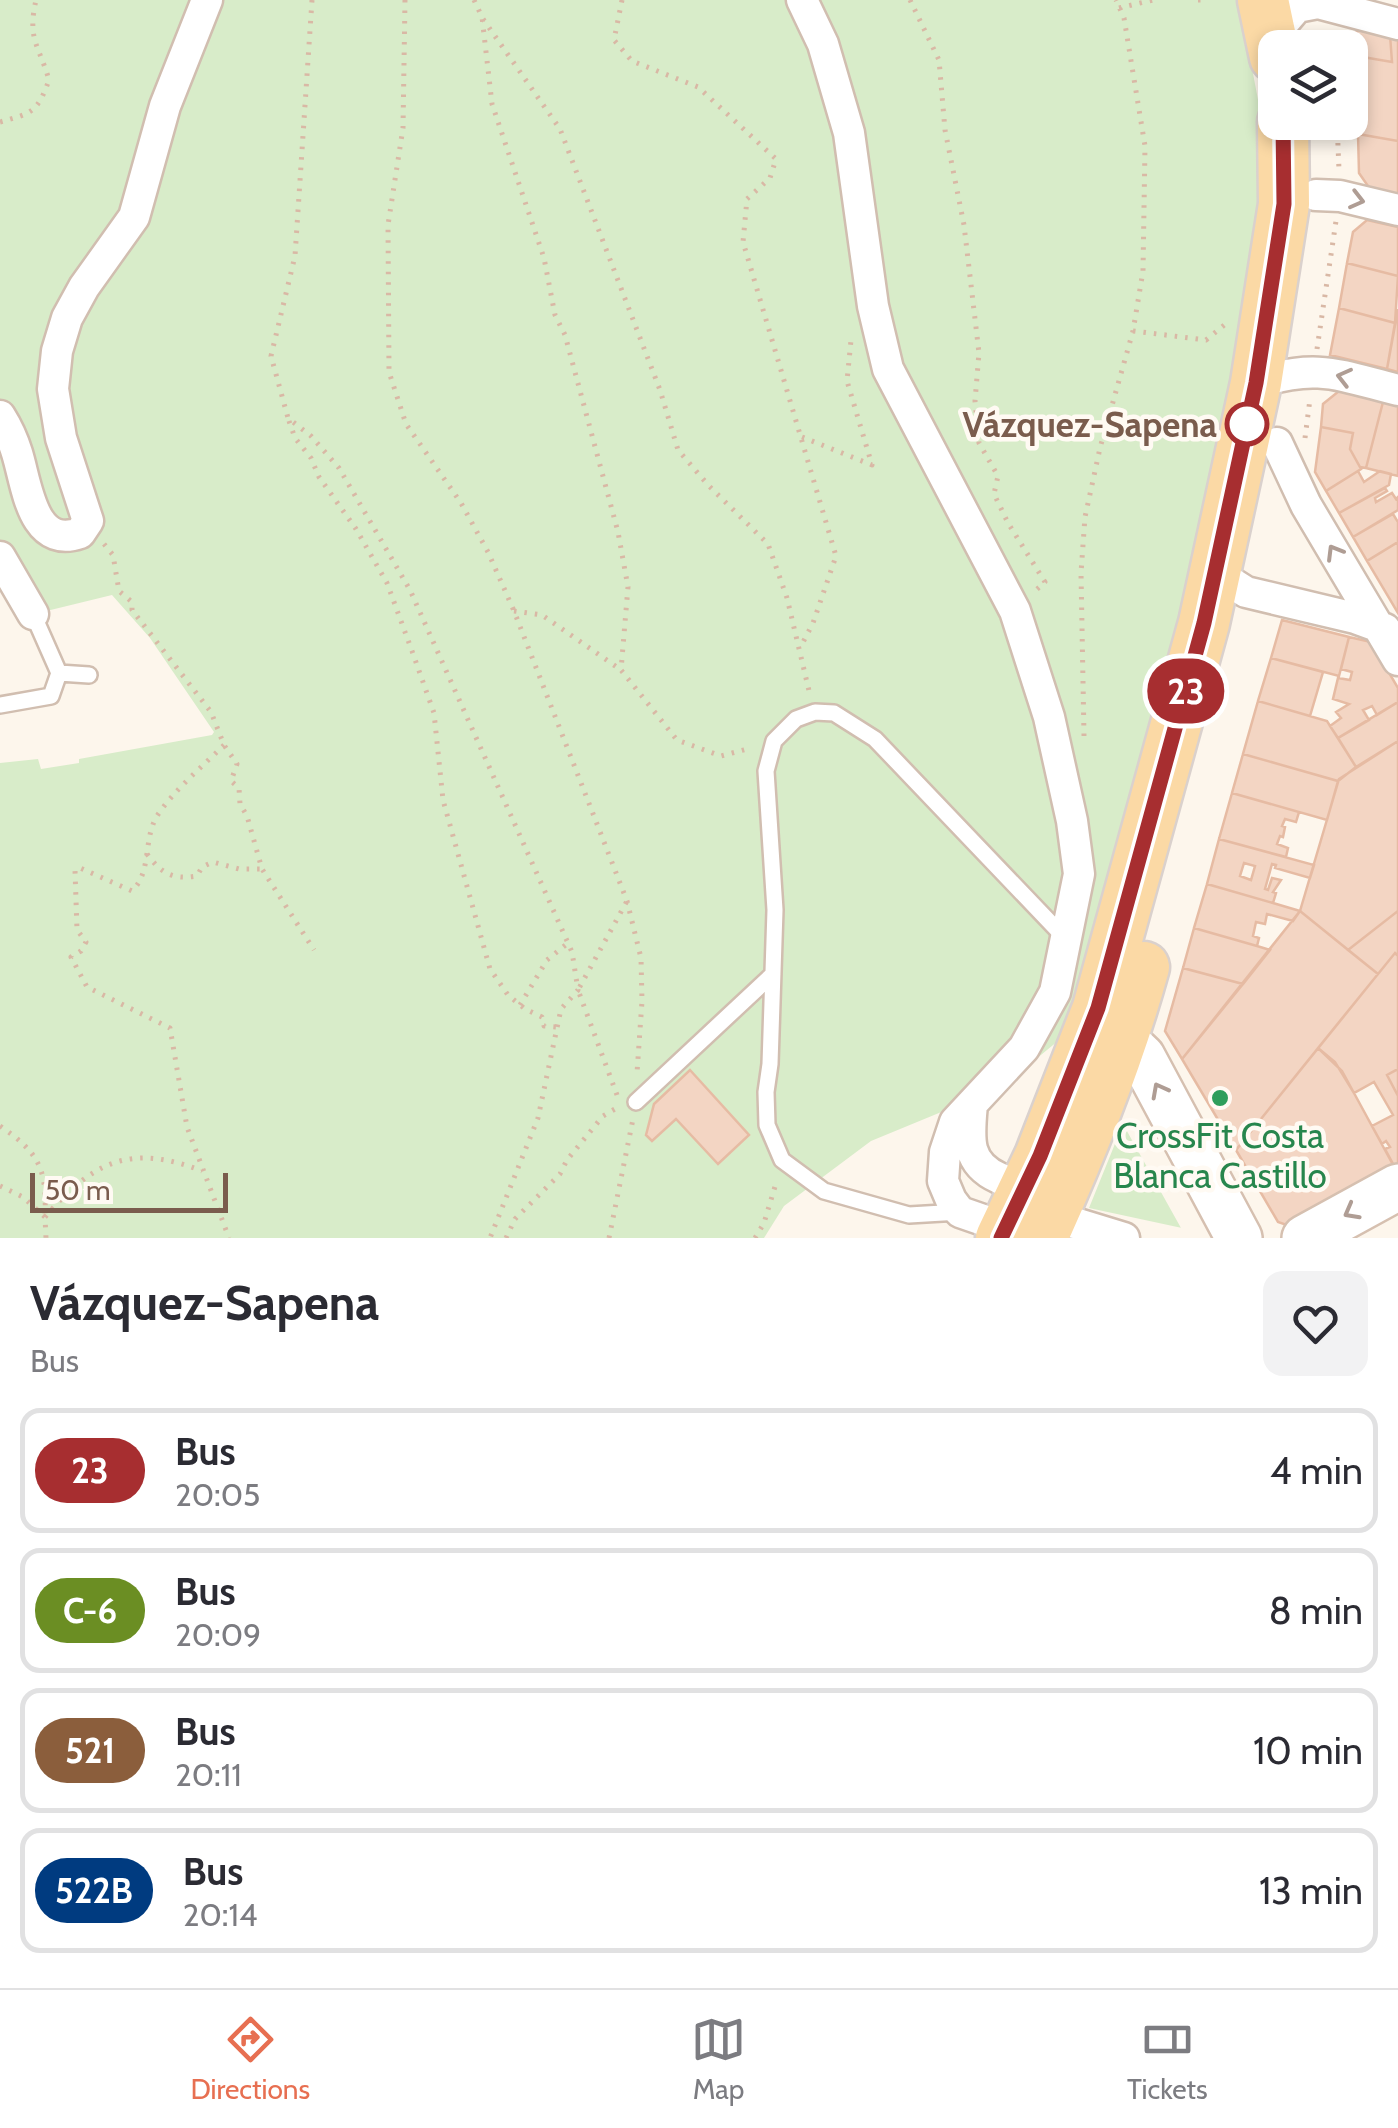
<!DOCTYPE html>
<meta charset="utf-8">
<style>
:root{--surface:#fff;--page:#f2f2f3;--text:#2b2b33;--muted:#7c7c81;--line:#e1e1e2;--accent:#e76f51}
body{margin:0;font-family:Cabin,sans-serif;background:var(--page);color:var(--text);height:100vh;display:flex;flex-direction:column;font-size:38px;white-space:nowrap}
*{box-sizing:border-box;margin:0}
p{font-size:32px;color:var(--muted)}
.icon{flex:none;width:55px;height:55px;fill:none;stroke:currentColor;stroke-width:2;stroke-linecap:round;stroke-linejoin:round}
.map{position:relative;height:1238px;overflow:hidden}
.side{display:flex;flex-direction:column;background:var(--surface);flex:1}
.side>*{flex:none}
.badge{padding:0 20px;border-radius:32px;font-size:35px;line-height:65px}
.buttons{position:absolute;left:1258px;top:30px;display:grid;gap:20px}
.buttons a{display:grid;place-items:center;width:110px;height:110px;border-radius:20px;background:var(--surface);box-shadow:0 5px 15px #0003;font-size:50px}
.scale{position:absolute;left:30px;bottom:25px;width:198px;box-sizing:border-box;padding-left:10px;border:5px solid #7a5c4d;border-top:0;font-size:28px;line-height:35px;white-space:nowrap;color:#7a5c4d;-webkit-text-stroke:8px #fffaf3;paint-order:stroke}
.map>.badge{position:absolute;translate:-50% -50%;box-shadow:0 0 0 5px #fff}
.round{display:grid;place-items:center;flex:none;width:105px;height:105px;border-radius:20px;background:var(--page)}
.overview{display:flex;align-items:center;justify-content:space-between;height:170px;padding:0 30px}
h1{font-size:48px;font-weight:700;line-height:75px}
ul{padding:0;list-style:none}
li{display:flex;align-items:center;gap:30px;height:125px;margin:0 20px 15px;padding:0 10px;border:5px solid var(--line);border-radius:20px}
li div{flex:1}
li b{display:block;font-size:38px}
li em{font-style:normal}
li .badge{min-width:110px;font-weight:700;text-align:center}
.menu{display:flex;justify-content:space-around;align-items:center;height:140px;border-top:2px solid var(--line);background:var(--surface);font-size:28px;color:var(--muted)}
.menu a{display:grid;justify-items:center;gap:5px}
.menu .selected{color:var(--accent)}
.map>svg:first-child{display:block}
.green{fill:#d8ecc9}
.building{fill:#f3d5c3;stroke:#e6bba3;stroke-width:2.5;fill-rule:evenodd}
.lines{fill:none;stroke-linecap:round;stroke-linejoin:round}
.lane-casing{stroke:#d1beb0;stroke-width:20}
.street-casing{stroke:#d1beb0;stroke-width:35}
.secondary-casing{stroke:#d6c0b0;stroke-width:50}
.primary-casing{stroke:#dad1cd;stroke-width:55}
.path{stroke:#d9b8a5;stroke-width:5;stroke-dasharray:2.5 8;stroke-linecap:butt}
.lane{stroke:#fff;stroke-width:15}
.street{stroke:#fff;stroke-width:30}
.secondary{stroke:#fff;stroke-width:45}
.primary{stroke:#fbd9a5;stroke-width:50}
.oneway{stroke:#af9d94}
.line-casing{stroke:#fff;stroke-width:22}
.line{stroke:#a72e30;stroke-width:15}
.stop-dot{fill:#fff;stroke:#a72e30;stroke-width:5}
.leisure-dot{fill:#2e9e5b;stroke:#fffaf3;stroke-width:4}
.labels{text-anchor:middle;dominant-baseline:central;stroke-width:9;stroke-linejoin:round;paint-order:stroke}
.stop-label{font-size:35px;font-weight:bold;fill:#7a5c4d;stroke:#fffaf3;text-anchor:end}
.leisure-label{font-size:35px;fill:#27864d;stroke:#fffaf3}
</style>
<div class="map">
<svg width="1398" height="1238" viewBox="0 0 1398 1238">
<rect width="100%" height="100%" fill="#fdf6ec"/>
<path class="green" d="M0 0H1239L1263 126 1249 342 1195 597 1064 1036 1002 1087 871 1141 784 1206 764 1238H0V763L38 759 41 769 79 763V759L212 735 214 732 150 638 112 595 26 616 0 585Z
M1123 1124 1181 1228H1182L1089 1208Z"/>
<path class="building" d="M1363 27 1390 35 1392 62 1351 55 1348 38Z
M1390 35 1398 37V141L1358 134 1351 55 1392 62Z
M1358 134 1398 141V196L1370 189 1359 173Z
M1367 220 1398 227V276L1347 263 1353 232Z
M1347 263 1398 276 1395 323 1339 308Z
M1339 308 1395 323 1387 369 1330 355Z
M1398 309V372L1387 369Z
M1339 391 1383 402 1366 468 1360 467 1350 449 1353 433 1321 427 1323 404Z
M1383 402 1398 406V476L1366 468Z
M1321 427 1353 433 1350 449 1361 469 1326 491 1315 472Z
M1358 471 1364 482 1380 471 1391 474 1389 485 1339 513 1326 491Z
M1385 488 1387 491 1375 498 1376 502 1392 493 1396 499 1398 497V510L1353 537 1339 513Z
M1393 514 1398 522V542L1367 561 1353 537Z
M1398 542V613L1367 561Z
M1282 620 1349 637 1339 676 1271 658Z
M1349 637 1371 642 1398 688V702L1377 715 1372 706 1363 710 1369 720 1338 738 1330 726 1341 718 1336 712 1349 704 1333 699 1338 678 1350 680 1352 672 1341 669Z
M1271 658 1323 672 1310 716 1258 701Z
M1258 701 1327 721 1356 767 1338 781 1243 754Z
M1398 702V741L1356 767 1338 738Z
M1398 741V911L1348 950 1300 911 1339 779Z
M1243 754 1338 781 1327 820 1232 793Z
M1232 793 1299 812 1296 822 1285 819 1282 826 1285 827 1283 837 1280 836 1277 844 1288 848 1286 857 1219 839Z
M1219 839 1314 865 1310 878 1275 868 1276 865 1272 864 1265 889 1268 890 1272 878 1281 880 1273 892 1276 893 1273 903 1207 884ZM1244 863 1255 866 1251 880 1240 876Z
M1207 884 1273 903 1300 911 1293 921 1267 914 1265 924 1256 922 1253 936 1259 938 1257 946 1194 928Z
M1300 911 1378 974 1236 1150 1182 1059Z
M1398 911V956L1395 953 1378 974 1348 950Z
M1194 928 1257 946 1270 950 1243 984 1183 968Z
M1395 953 1398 956V1069L1387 1075 1398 1096V1173L1385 1149 1390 1147 1386 1141 1382 1144 1372 1126 1393 1115 1374 1082 1354 1093 1335 1062 1318 1048Z
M1183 968 1243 984 1182 1059 1165 1031Z
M1318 1048 1342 1071 1398 1174 1298 1229 1278 1222 1236 1150Z
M1398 1069V1096L1387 1075Z
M690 1070 749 1135 718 1164 676 1119 652 1141 646 1135 654 1104Z"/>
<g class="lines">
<defs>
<path id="lane" d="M59 673 89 675
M0 705 51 696 59 673 33 614
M636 1102 773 974
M960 1212 909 1215 824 1191 782 1160 767 1125 766 1092 770 1064 775 910 766 771 774 741 796 719 815 712 834 713 875 739 1065 938"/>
<path id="street" d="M802 0 823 44 849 133 873 306 888 369 1015 611 1049 717 1072 821 1079 874 1055 992 1024 1048 955 1122 945 1152 943 1181 951 1200 960 1212 1006 1228 1052 1216 1124 1238
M1272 36 1297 7 1318 3 1398 24
M1316 195 1340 196 1398 210
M1256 383C1317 363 1338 375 1398 390
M0 416C7 427 13 440 17 453 27 485 32 550 80 533L88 521 61 438 53 389 57 351 67 318 84 287 134 217 165 106 207 0
M1277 443 1306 505 1398 660
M0 557 33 614
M1216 573 1246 592 1355 618 1385 629
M972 1104C969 1137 965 1163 999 1178 1011 1184 1023 1189 1033 1198"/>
<path id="secondary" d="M1124 1040 1142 1057 1239 1238
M1305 1238 1398 1187"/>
<path id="primary" d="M1263 0 1275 57
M1001 1238 1040 1156 1098 1008 1204 623 1256 383 1284 204 1283 122
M1042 1238C1082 1150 1118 1061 1144 967"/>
</defs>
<use href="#lane" class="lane-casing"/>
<use href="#street" class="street-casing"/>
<use href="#secondary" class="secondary-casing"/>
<use href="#primary" class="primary-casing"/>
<path class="path" d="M312 0 295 256 271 356 288 418 311 436 339 468 410 590 572 952 578 990 561 1009 538 1118 490 1238
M405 0 403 128 388 225 389 372 406 424 461 503 488 552 514 611 627 901 641 958 642 1001 637 1073
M474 0 482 17 492 104 544 258 555 315 565 335 618 532 628 587 621 670 677 740 721 756 751 748
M622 0 614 40 632 61 698 87 776 159 770 178 747 199 743 242 836 556 813 623 800 648
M910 0 939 60 945 130 964 225 979 353 975 401 979 443 998 476 994 494 1008 523 1045 582 1035 591
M1198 0H1203
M1119 8 1153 0
M483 19 560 129 660 390 678 450 709 486 768 544 787 598 810 695
M1323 31 1327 48
M0 122C32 113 37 113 49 80 39 45 27 40 36 0
M1337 122 1339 170
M1133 331 1206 340 1228 322
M1317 349 1336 221
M289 421 295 438 311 458 319 477 356 529 387 583 412 651 434 713 443 800 490 969 508 995 525 1009 542 1017 544 1026 557 1027
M802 437 872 465 847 381 851 340
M1305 438 1310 399
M104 544 113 555 119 591 132 602V610L211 712 224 745 237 764 231 781 239 788 240 804 247 816 262 869 314 950
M514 611 542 615 621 670
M1084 736 1081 573 1085 517 1100 448 1133 331 1143 271 1145 146 1124 18 1116 0
M224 745C202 767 174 790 157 816 143 839 152 872 132 891L80 868 75 870 77 930 86 942 81 951 71 957 87 987 170 1028 187 1127 229 1238
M147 854C161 873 172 880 197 876L202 867 213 862 239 869H262
M520 1005 547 960 568 943
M617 1095 578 990 627 901
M0 1126C38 1152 47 1168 45 1214
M0 1186 23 1197 45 1217 46 1238
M45 1217C93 1161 131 1143 202 1171
M506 1238 515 1219 560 1174 567 1160 603 1116 620 1106
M609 1238 633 1119
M755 1238 764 1223 777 1180"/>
<use href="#lane" class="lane"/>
<use href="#street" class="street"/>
<use href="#secondary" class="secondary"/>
<use href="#primary" class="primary"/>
</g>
<defs><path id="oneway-chevron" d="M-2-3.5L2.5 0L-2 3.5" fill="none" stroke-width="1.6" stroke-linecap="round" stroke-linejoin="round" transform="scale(2.5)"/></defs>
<g class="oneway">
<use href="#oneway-chevron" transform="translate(1357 200) rotate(14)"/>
<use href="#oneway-chevron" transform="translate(1344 377) rotate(-166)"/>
<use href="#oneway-chevron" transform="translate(1334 552) rotate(-121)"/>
<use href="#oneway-chevron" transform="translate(1159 1090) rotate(-118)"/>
<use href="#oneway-chevron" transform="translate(1351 1212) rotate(151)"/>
</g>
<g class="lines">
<defs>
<path id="line" d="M1001 1238 1040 1156 1098 1008 1204 623 1256 383 1284 204 1283 122"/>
</defs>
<use href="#line" class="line-casing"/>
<use href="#line" class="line"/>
</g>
<circle class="stop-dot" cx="1247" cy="424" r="20"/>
<circle class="leisure-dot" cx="1220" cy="1098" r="10"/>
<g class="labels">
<g class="stop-label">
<text x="1217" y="424">Vázquez-Sapena</text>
</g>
<g class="leisure-label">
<text x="1220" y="1135">CrossFit Costa<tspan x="1220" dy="40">Blanca Castillo</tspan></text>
</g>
</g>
</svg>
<div class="buttons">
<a><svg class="icon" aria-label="layers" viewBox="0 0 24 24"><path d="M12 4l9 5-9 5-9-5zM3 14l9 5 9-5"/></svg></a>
</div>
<div class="scale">50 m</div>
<b class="badge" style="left:1186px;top:691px;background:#a72e30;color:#fff">23</b>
</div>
<section class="side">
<div class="overview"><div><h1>Vázquez-Sapena</h1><p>Bus</p></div><a class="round"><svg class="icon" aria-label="heart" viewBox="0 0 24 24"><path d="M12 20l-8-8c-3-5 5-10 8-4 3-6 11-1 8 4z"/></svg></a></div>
<ul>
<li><span class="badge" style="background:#a72e30;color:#fff">23</span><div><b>Bus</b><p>20:05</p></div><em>4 min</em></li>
<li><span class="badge" style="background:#6b8e23;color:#fff">C-6</span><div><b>Bus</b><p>20:09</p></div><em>8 min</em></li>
<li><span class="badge" style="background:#8b5e3c;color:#fff">521</span><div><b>Bus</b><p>20:11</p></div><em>10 min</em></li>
<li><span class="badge" style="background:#003b80;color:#fff">522B</span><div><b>Bus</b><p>20:14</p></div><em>13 min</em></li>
</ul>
</section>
<nav class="menu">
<a class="selected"><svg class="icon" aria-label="directions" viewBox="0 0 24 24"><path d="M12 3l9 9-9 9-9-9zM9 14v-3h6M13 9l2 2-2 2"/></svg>Directions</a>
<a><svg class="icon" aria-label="map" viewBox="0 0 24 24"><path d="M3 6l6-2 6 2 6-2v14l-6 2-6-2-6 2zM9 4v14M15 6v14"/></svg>Map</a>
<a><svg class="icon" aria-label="tickets" viewBox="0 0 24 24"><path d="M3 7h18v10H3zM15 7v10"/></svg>Tickets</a>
</nav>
